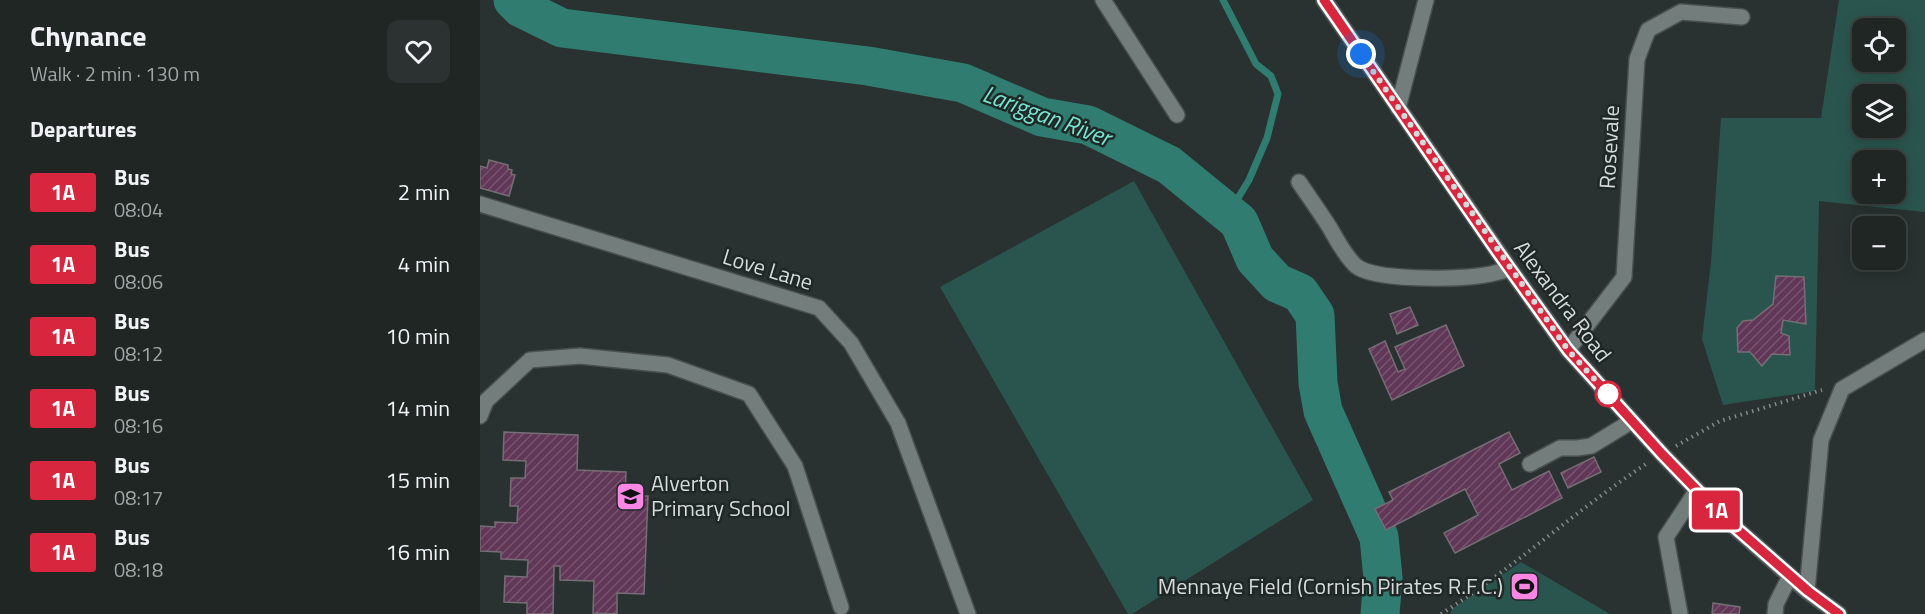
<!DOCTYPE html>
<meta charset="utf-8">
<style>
:root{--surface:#1f2624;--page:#2c3231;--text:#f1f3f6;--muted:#a1a5a6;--line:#3c4341}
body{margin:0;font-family:"Titillium Web",sans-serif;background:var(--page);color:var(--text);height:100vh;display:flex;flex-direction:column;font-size:22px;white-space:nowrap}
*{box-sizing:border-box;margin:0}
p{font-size:20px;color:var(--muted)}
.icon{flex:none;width:33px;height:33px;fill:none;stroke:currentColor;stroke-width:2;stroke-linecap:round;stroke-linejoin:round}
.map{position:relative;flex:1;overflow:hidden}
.drawer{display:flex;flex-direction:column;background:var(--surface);width:480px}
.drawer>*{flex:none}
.badge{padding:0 12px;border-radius:4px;font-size:21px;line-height:39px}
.controls{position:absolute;left:1372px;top:18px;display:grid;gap:12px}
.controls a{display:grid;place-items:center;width:54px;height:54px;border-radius:12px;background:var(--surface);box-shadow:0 3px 15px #0003,0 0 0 2px var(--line);font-size:30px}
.you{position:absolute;width:30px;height:30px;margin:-15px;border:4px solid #fff;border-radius:50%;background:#1a73e8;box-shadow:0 0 0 9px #1a73e833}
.map>.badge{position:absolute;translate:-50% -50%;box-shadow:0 0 0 3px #fff}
h2{padding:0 30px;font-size:22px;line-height:54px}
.round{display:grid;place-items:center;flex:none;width:63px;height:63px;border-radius:12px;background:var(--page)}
.head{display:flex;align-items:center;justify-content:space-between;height:102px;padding:0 30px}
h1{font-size:28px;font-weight:700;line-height:45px}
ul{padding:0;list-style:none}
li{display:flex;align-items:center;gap:18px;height:72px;padding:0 30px}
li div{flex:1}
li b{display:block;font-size:22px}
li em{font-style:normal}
li .badge{min-width:66px;font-weight:700;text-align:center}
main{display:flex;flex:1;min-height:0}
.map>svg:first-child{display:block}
.garden{fill:#2a554e;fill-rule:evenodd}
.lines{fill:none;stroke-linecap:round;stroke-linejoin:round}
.stream{stroke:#307c70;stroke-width:7}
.river{stroke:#307c70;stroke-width:39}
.building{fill:url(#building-hatch);stroke:#766e74;stroke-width:1.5}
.minor-casing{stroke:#484f4e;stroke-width:18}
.path{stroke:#838a89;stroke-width:4;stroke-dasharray:1.5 4.5;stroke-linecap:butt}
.minor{stroke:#737d7b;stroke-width:15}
.line-casing{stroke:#fff;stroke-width:14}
.line{stroke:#d7263d;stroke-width:9}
.walk{stroke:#d5dad9;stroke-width:6;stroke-dasharray:0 10.8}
.stop-dot{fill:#fff;stroke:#d7263d;stroke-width:3}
.labels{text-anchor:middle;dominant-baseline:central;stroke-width:5;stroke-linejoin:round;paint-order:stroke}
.street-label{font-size:22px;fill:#d5dad9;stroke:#1f2826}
.poi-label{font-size:22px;fill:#d5dad9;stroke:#1f2826;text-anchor:start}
.water-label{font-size:24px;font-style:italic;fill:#75e5d2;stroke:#1f2826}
</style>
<main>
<section class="drawer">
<div class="head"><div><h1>Chynance</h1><p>Walk · 2 min · 130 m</p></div><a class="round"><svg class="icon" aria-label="heart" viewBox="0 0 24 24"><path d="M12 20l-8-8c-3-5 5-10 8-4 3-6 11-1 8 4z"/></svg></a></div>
<h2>Departures</h2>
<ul>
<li><span class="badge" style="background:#d7263d;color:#fff">1A</span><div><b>Bus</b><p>08:04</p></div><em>2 min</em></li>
<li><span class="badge" style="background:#d7263d;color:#fff">1A</span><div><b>Bus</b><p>08:06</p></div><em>4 min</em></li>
<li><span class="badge" style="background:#d7263d;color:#fff">1A</span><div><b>Bus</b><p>08:12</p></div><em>10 min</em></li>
<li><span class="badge" style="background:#d7263d;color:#fff">1A</span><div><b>Bus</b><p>08:16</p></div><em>14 min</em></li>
<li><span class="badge" style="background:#d7263d;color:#fff">1A</span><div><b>Bus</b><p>08:17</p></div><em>15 min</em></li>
<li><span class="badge" style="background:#d7263d;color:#fff">1A</span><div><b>Bus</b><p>08:18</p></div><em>16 min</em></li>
</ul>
</section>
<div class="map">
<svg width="1445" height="614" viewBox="0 0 1445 614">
<defs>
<pattern id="building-hatch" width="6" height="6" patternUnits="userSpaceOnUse" patternTransform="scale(1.5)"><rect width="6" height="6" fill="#613758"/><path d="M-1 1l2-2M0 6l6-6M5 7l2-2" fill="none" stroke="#77536f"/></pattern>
</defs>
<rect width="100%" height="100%" fill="#293230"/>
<path class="garden" d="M1359 0H1445V212L1339 201 1335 391 1243 405 1222 339 1231 262 1241 118H1341ZM1383 28H1416V62H1383ZM1383 94H1416V128H1383ZM1383 160H1416V194H1383Z
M654 181 833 500 652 614H648L460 287Z
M1041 562 1130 614H970L972 609Z"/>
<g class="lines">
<path class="stream" d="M743 0 776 64 791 76 798 94 787 138 769 180 755 203 759 222"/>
<path class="river" d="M33 0 41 8 82 28 388 66 483 83 562 117 608 125 689 165 759 222 775 259 797 283 820 293 835 315 838 383 843 411 899 537 903 578 900 614"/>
</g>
<path class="building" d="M9 160 28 165V169L32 170 31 174 35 175 29 196 0 188V166L7 168Z
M1296 276 1324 277 1326 324 1303 320 1301 333 1309 336 1310 355 1292 354 1282 366 1270 352H1258L1257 328 1263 321 1273 320 1293 304Z
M930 307 938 325 917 334 910 314Z
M966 325 984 366 912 400 889 349 905 341 918 372 925 369 915 347Z
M24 432 98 435 97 470 146 472 145 496H168L164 594 137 593V614L113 613 114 581 80 580V566H74L73 614H47V603L24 602 25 576 47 577 48 560 21 559V552L0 551V526L15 527V522L37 523 38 506H30L31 478H45L46 461 23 460Z
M1029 432 1040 453 1019 464 1032 490 1069 471 1082 498 975 553 964 533 998 515 985 489 906 530 895 509 913 500 909 492Z
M1114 457 1121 472 1088 488 1081 473Z
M1233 603 1260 607 1259 614H1232Z"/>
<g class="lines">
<defs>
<path id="minor" d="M623 0 697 115
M844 0 1030 269 1088 350 1182 454 1240 514 1327 591 1359 614
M918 108 946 0
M819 182C829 197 840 212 850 228 857 240 865 256 876 266 895 281 973 279 998 276 1009 275 1019 272 1030 269
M0 204 339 308 371 343 418 423 488 614
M1088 350 1144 277 1157 59 1168 30 1201 12 1262 17
M0 416 6 401 50 360 100 356 188 365 269 394 315 466 361 607
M1050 464 1080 448H1097L1111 446 1152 421
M1327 591 1341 440 1362 389 1445 340
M1200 614 1186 537 1217 490
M1295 614 1296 604 1310 576"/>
</defs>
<use href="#minor" class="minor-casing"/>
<path class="path" d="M1196 446 1240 421 1342 390
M961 614C1034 568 1097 509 1169 462"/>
<use href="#minor" class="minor"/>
</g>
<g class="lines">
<defs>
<path id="line" d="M844 0 1017 251 1088 350 1182 454 1240 514 1328 591 1359 614"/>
</defs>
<use href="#line" class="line-casing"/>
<use href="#line" class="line"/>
<path class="walk" d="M881 54 1088 350 1128 394"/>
</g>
<defs>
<symbol id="school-square" viewBox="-11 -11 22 22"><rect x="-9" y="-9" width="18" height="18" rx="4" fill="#fb87e5" stroke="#1f2826"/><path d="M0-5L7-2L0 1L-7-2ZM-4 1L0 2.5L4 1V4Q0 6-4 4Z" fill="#111"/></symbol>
<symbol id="stadium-square" viewBox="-11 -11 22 22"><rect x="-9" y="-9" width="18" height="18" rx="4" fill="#fb87e5" stroke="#1f2826"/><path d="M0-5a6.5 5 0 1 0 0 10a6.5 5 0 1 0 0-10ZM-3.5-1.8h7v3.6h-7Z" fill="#111"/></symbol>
</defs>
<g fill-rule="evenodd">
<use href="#school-square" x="134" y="480" width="33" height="33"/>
<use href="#stadium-square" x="1028" y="570" width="33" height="33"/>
</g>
<circle class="stop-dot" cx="1128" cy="394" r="12"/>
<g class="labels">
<g class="street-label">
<text transform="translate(1129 147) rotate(-87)">Rosevale</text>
<text transform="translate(288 269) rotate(17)">Love Lane</text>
<text transform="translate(1083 301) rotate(53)">Alexandra Road</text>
</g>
<g class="poi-label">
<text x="171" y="483">Alverton<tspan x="171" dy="25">Primary School</tspan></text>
<text x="1023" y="586" text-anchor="end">Mennaye Field (Cornish Pirates R.F.C.)</text>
</g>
<g class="water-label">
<text transform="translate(567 115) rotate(20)">Lariggan River</text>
</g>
</g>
</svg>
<div class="controls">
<a><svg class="icon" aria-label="locate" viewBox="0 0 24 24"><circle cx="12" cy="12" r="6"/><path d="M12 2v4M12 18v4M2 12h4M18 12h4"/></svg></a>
<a><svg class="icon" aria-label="layers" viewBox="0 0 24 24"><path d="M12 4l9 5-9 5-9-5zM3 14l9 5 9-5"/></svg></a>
<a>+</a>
<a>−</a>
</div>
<div class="you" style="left:881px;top:54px"></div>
<b class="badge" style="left:1236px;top:510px;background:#d7263d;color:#fff">1A</b>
</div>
</main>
